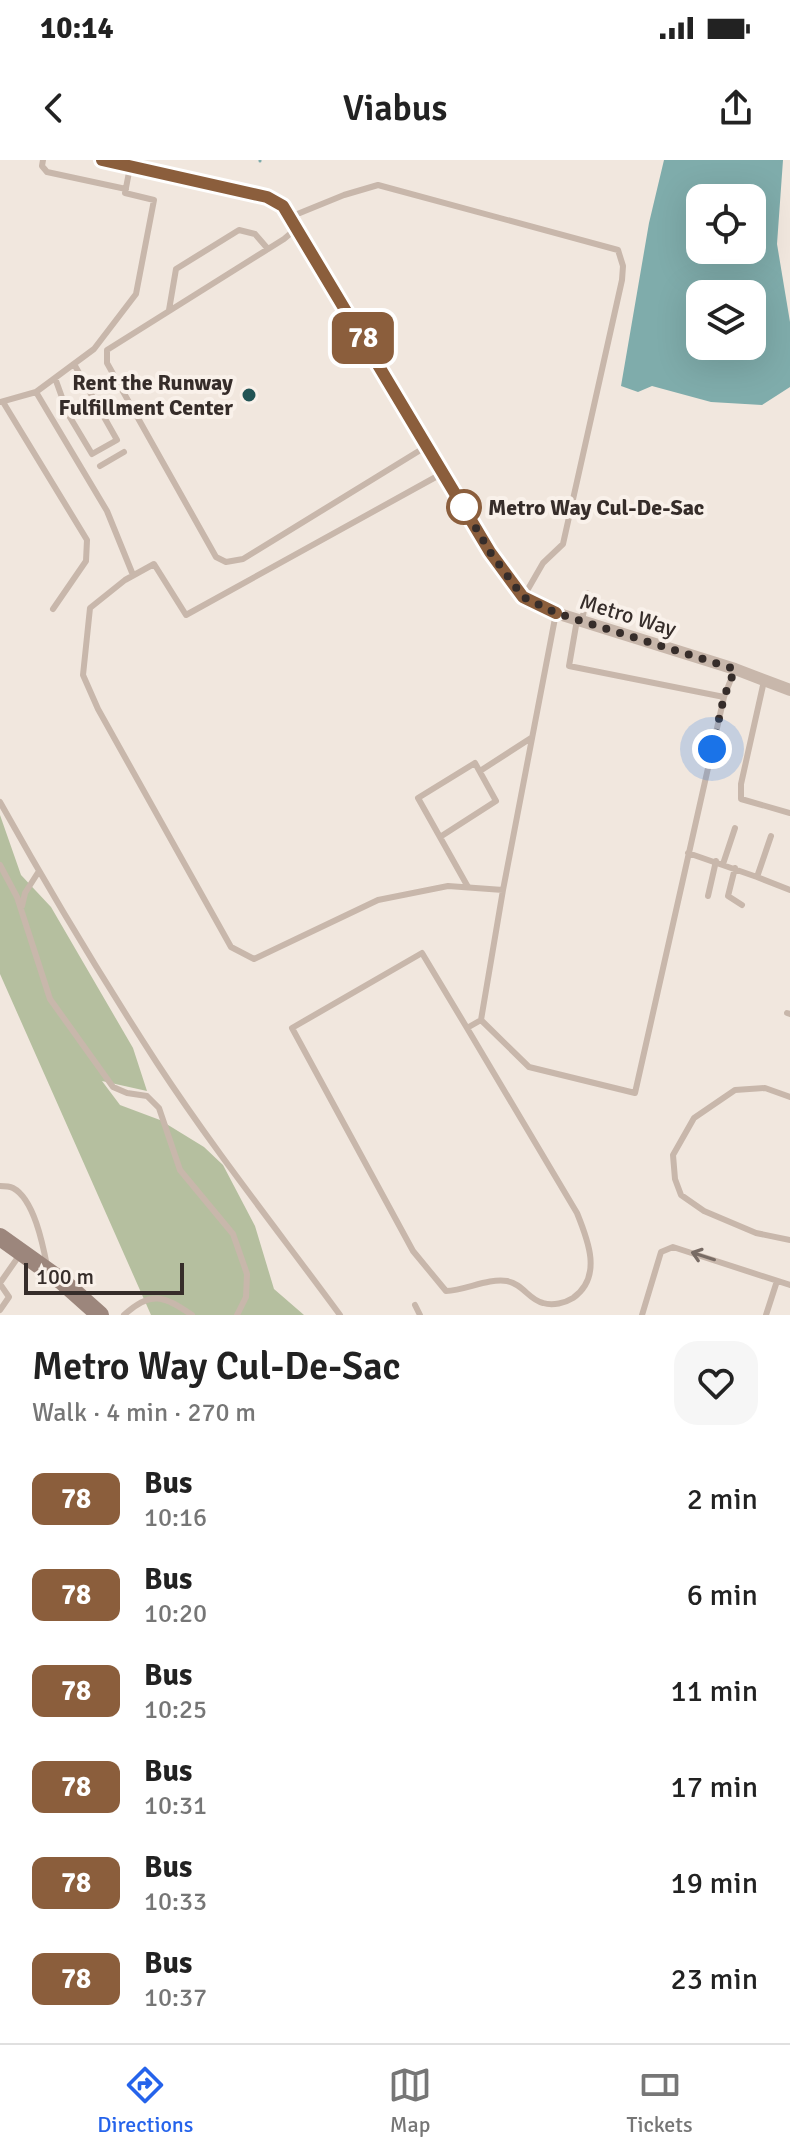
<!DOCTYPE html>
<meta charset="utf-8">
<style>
:root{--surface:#fff;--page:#f6f6f6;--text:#222;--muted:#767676;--line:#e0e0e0;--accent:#2563eb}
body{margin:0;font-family:Signika,sans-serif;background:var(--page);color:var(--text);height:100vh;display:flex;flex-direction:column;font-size:30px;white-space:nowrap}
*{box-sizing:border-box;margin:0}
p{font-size:26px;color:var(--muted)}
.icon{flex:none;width:44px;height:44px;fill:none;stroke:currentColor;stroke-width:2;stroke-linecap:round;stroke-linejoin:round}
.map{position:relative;height:1155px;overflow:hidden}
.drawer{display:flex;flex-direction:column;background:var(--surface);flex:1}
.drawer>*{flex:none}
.badge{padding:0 16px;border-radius:12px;font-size:28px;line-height:52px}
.controls{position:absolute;left:686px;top:24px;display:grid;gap:16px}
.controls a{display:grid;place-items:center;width:80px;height:80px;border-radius:16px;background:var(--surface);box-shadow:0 8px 32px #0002;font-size:40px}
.scale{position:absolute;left:24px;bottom:20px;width:160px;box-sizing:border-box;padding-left:8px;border:4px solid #362d2a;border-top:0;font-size:22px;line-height:28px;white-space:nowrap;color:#362d2a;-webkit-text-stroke:6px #f9f1ea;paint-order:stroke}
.you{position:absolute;width:40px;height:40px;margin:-20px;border:6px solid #fff;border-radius:50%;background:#1a73e8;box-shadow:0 0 0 12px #1a73e833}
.map>.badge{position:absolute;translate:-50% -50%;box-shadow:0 0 0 4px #fff}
.round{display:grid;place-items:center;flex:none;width:84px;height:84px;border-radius:24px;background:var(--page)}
.overview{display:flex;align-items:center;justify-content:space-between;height:136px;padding:0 32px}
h1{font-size:38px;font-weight:600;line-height:60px}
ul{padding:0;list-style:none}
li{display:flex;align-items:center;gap:24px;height:96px;padding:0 32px}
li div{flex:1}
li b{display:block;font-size:30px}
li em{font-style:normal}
li .badge{min-width:88px;font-weight:700;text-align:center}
.status{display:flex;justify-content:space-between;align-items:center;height:56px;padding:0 40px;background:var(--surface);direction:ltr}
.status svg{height:22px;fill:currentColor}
header{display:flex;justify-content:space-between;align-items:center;height:104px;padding:0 32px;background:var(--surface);font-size:36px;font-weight:600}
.menu{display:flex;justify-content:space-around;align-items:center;height:112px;border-top:2px solid var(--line);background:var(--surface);font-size:22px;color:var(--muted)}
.menu a{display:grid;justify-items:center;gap:4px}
.menu .on{color:var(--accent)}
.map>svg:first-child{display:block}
.green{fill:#b5bf9f}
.water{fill:#7facab;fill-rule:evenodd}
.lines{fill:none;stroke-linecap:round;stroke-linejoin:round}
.stream{stroke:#7facab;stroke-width:3}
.service{stroke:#c8b7ab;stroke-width:6}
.minor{stroke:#c8b7ab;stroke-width:12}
.secondary{stroke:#9c867c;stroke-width:18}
.oneway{stroke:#786b64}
.line-casing{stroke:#fff;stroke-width:18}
.line{stroke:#8b5e3c;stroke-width:12}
.walk{stroke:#362d2a;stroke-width:8;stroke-dasharray:0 14.4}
.poi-dot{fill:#225455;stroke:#f9f1ea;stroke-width:3}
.stop-dot{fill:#fff;stroke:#8b5e3c;stroke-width:4}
.labels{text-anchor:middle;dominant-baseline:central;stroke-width:8;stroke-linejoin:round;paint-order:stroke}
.poi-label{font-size:22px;font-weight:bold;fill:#362d2a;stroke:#f9f1ea;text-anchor:end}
.stop-label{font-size:22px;font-weight:bold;fill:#362d2a;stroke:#f9f1ea;text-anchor:start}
.street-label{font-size:22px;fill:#362d2a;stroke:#f9f1ea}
</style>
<div class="status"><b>10:14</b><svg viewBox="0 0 49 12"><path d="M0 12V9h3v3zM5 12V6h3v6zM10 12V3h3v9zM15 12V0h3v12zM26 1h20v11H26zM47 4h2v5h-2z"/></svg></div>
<header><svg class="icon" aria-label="back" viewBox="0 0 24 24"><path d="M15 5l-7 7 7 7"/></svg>Viabus<svg class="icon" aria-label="share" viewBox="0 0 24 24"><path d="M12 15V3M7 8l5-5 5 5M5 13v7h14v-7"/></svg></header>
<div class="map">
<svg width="790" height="1155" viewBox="0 0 790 1155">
<rect width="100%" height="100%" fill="#f1e7de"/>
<path class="green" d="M0 655 21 715 51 747 133 888 147 931 102 921 120 945 160 960 204 987 223 1005 255 1066 274 1129 304 1155H151L0 814Z"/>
<path class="water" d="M664 0H783L777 84 790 162V227L762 245 711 242 652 226 638 232 621 226 649 63ZM700 38H752V90H700ZM700 134H752V186H700Z"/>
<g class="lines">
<path class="stream" d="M260 0V1"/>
<path class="service" d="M43 0 42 6 47 12 126 29
M290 57 344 35 378 25 618 90 623 106 622 120 563 384 543 403 524 436
M297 68 284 79 107 190V203L216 397 226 402 243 399 427 286
M169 150 176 109 239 70 255 74 268 89
M55 218 68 254 92 294 117 280 74 204
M36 232 107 351 133 415
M0 242 36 232 94 189 136 134 154 40 125 33 130 7
M3 242 87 380 86 401 53 449
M100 306 124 292
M443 313 186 455 154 404 125 420 90 448 83 515 98 549 231 787 254 799 378 740 448 726 503 730
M556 453 503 730 481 860 529 907 635 933 724 537
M577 460 569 506 724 537 735 509
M582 461 587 433
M764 521 741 624V639L790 653
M480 611 531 578
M0 642C49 730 102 818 157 903 214 990 279 1072 340 1155
M771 676 757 717 790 730
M440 677 496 641 475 603 418 638 468 727
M688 693 757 717
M723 704 735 668
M0 705 17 737 50 839 113 927 127 933 147 936 159 948 180 1010 233 1074 247 1114 246 1137 237 1155
M735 708 728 736 742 745
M708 736 716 701
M22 746 25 733 39 711
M787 853 790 854
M467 868 577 1053C588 1080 603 1117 573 1138 565 1143 553 1146 543 1143 529 1140 523 1124 507 1121 488 1118 466 1130 446 1131L413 1091 292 868 422 793 467 868 481 860
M790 937 765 928 735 930 694 958 673 995 675 1019 681 1035 704 1051 756 1073 790 1080
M0 1026C4 1026 9 1026 13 1028 34 1039 43 1085 47 1106
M0 1123 21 1093
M0 1124 9 1137 0 1150
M415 1145 420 1155
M124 1155C151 1130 164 1136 192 1155
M642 1155 661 1092 673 1087 790 1125
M766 1155 777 1121"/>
<path class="minor" d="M101 0 267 37 283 46 490 392 523 437 556 453 735 509 790 530"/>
<path class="secondary" d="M0 1077 63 1122 100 1155"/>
</g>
<defs><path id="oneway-shaft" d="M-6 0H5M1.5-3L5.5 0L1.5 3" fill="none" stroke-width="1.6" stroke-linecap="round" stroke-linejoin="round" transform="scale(2)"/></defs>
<use class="oneway" href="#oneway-shaft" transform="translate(703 1096) rotate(-162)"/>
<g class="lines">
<defs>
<path id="line" d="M102 0 267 37 283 46 490 392 523 437 556 453"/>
</defs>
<use href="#line" class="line-casing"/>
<use href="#line" class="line"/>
<path class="walk" d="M464 347 459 339 490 392 523 437 556 453 735 509 724 537 712 589"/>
</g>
<circle class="poi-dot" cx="249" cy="235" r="8"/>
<circle class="stop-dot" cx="464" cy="347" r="16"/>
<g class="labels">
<g class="poi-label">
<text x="233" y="222">Rent the Runway<tspan x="233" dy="25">Fulfillment Center</tspan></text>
</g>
<g class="stop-label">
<text x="488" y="347">Metro Way Cul-De-Sac</text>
</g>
<g class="street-label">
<text transform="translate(628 455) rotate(17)">Metro Way</text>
</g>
</g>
</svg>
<div class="controls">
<a><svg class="icon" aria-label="locate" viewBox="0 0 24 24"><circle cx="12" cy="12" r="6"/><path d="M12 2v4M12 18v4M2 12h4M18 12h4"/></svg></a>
<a><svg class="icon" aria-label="layers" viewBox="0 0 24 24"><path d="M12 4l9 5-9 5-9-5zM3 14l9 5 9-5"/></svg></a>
</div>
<div class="scale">100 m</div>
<div class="you" style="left:712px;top:589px"></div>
<b class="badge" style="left:363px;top:178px;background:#8b5e3c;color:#fff">78</b>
</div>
<section class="drawer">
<div class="overview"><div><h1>Metro Way Cul-De-Sac</h1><p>Walk · 4 min · 270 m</p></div><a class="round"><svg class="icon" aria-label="heart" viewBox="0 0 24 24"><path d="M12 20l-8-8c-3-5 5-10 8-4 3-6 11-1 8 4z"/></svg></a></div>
<ul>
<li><span class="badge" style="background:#8b5e3c;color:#fff">78</span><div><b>Bus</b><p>10:16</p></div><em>2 min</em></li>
<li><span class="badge" style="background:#8b5e3c;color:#fff">78</span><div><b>Bus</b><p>10:20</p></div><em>6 min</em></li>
<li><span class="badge" style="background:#8b5e3c;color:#fff">78</span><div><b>Bus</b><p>10:25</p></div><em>11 min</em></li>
<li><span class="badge" style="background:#8b5e3c;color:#fff">78</span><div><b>Bus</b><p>10:31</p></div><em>17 min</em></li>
<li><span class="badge" style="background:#8b5e3c;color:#fff">78</span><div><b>Bus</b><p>10:33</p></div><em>19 min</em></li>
<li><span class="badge" style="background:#8b5e3c;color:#fff">78</span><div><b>Bus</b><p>10:37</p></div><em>23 min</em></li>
</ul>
</section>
<nav class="menu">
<a class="on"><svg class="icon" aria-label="directions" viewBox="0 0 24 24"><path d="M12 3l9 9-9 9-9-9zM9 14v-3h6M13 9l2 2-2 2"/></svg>Directions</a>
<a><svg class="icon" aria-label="map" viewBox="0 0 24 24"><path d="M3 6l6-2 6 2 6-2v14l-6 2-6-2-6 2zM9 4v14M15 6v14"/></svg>Map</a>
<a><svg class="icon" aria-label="tickets" viewBox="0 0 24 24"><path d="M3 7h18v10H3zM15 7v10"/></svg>Tickets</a>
</nav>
